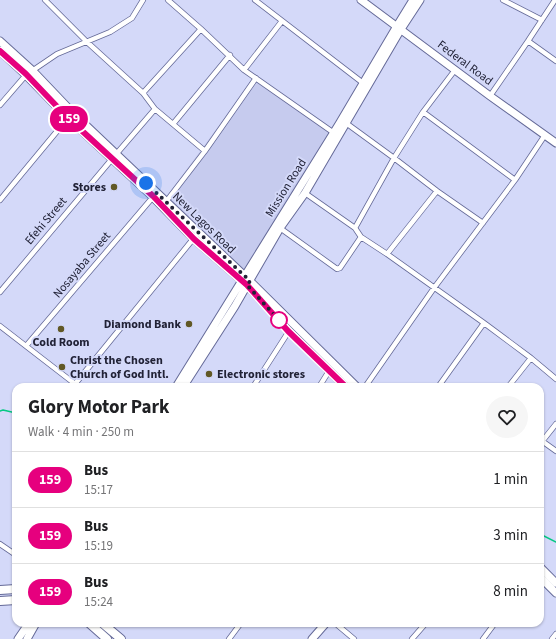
<!DOCTYPE html>
<meta charset="utf-8">
<style>
:root{--surface:#fff;--page:#f6f6f6;--text:#202124;--muted:#757577;--line:#e0e0e0}
body{margin:0;font-family:"Source Sans 3",sans-serif;background:var(--page);color:var(--text);height:100vh;display:flex;flex-direction:column;font-size:15px;white-space:nowrap}
*{box-sizing:border-box;margin:0}
p{font-size:13px;color:var(--muted)}
.icon{flex:none;width:22px;height:22px;fill:none;stroke:currentColor;stroke-width:2;stroke-linecap:round;stroke-linejoin:round}
.map{position:relative;flex:1;overflow:hidden}
.panel{position:absolute;left:12px;top:383px;width:532px;height:244px;display:flex;flex-direction:column;background:var(--surface);border-radius:12px;box-shadow:0 1px 3px #0004}
.panel>*{flex:none}
.badge{padding:0 8px;border-radius:13px;font-size:14px;line-height:26px}
.you{position:absolute;width:20px;height:20px;margin:-10px;border:3px solid #fff;border-radius:50%;background:#1a73e8;box-shadow:0 0 0 6px #1a73e833}
.map>.badge{position:absolute;translate:-50% -50%;box-shadow:0 0 0 2px #fff}
.round{display:grid;place-items:center;flex:none;width:42px;height:42px;border-radius:21px;background:var(--page)}
.head{display:flex;align-items:center;justify-content:space-between;height:68px;padding:0 16px}
h1{font-size:19px;font-weight:700;line-height:30px}
ul{padding:0;list-style:none}
li{display:flex;align-items:center;gap:12px;height:56px;padding:0 16px;border-top:1px solid var(--line)}
li div{flex:1}
li b{display:block;font-size:15px}
li em{font-style:normal}
li .badge{min-width:44px;font-weight:700;text-align:center}
.map>svg:first-child{display:block}
.built{fill:#c6cbee}
.lines{fill:none;stroke-linecap:round;stroke-linejoin:round}
.stream{stroke:#05c983;stroke-width:1.5}
.street-casing{stroke:#656a98;stroke-width:6}
.secondary-casing{stroke:#656a98;stroke-width:9}
.highway-casing{stroke:#656a98;stroke-width:10}
.street{stroke:#fff;stroke-width:4.5}
.secondary{stroke:#fff;stroke-width:7}
.highway{stroke:#fff;stroke-width:8}
.line-casing{stroke:#fff;stroke-width:9}
.line{stroke:#e6007e;stroke-width:6}
.walk{stroke:#212236;stroke-width:4;stroke-dasharray:0 7.2}
.poi-dot{fill:#615825;stroke:#d4d9f9;stroke-width:1.5}
.stop-dot{fill:#fff;stroke:#e6007e;stroke-width:2}
.labels{text-anchor:middle;dominant-baseline:central;stroke-width:4;stroke-linejoin:round;paint-order:stroke}
.street-label{font-size:12px;fill:#212236;stroke:#d4d9f9}
.poi-label{font-size:12px;font-weight:bold;fill:#212236;stroke:#d4d9f9;text-anchor:end}
</style>
<div class="map">
<svg width="556" height="639" viewBox="0 0 556 639">
<rect width="100%" height="100%" fill="#d4d9f9"/>
<path class="built" d="M256 75 338 134 245 281 162 203Z"/>
<g class="lines">
<path class="stream" d="M0 411 3 410 16 413
M540 534 556 542"/>
<defs>
<path id="street" d="M45 0 87 42 143 93 155 109 205 151
M168 0 201 29 244 70 334 133
M255 0 363 83
M503 0 542 20
M528 41 556 61
M244 70 282 21
M143 93 201 29
M490 96 528 41 555 0
M0 105 26 75 57 54 110 32 132 18 143 0
M423 112 515 180
M346 123 394 158 437 191 483 223
M173 124 230 55
M305 193 355 228 361 237 387 254 484 323 531 358 556 379
M0 200 68 118
M165 203 205 151 256 78
M280 228 337 269 340 268 361 237
M355 228 394 158 423 112 455 70
M387 254 437 191
M0 292 112 159 155 109
M0 326 79 387
M26 346 153 197
M75 384 198 233
M253 387 289 331
M319 387 329 371
M365 387 434 288 515 180 545 135
M438 387 484 323
M508 387 531 358
M542 441 556 451
M540 444 556 424
M0 544 16 555
M335 623 354 639
M229 639 241 623
M412 639 426 623
M483 639 495 623
M552 639 556 634"/>
<path id="secondary" d="M361 0 490 96 556 143
M0 41 32 70 73 113 250 281 357 387
M0 51 26 75 68 118 153 197 194 239 247 285 289 331 346 387
M176 387 339 124 397 26 413 0
M183 387 235 306 280 228 305 193 401 29 420 0
M540 567 556 583
M540 577 556 593
M18 639 29 623
M27 639 36 623
M312 639 326 623"/>
<path id="highway" d="M0 590 16 589
M0 601 16 600
M89 623 107 639
M102 623 121 639"/>
</defs>
<use href="#street" class="street-casing"/>
<use href="#secondary" class="secondary-casing"/>
<use href="#highway" class="highway-casing"/>
<use href="#street" class="street"/>
<use href="#secondary" class="secondary"/>
<use href="#highway" class="highway"/>
</g>
<g class="lines">
<defs>
<path id="line" d="M0 51 26 74 68 118 153 196 194 239 247 285 288 331 346 387"/>
</defs>
<use href="#line" class="line-casing"/>
<use href="#line" class="line"/>
<path class="walk" d="M146 183 250 281 247 285 279 320"/>
</g>
<g class="poi-dot">
<circle cx="114" cy="187" r="4"/>
<circle cx="189" cy="324" r="4"/>
<circle cx="61" cy="329" r="4"/>
<circle cx="62" cy="367" r="4"/>
<circle cx="209" cy="374" r="4"/>
</g>
<circle class="stop-dot" cx="279" cy="320" r="8"/>
<g class="labels">
<g class="street-label">
<text transform="translate(465 63) rotate(37)">Federal Road</text>
<text transform="translate(286 188) rotate(-58)">Mission Road</text>
<text transform="translate(46 221) rotate(-50)">Efehi Street</text>
<text transform="translate(204 223) rotate(44)">New Lagos Road</text>
<text transform="translate(82 265) rotate(-50)">Nosayaba Street</text>
</g>
<g class="poi-label">
<text x="106" y="187">Stores</text>
<text x="181" y="324">Diamond Bank</text>
<text x="61" y="342" text-anchor="middle">Cold Room</text>
<text x="70" y="360" text-anchor="start">Christ the Chosen<tspan x="70" dy="14">Church of God Intl.</tspan></text>
<text x="217" y="374" text-anchor="start">Electronic stores</text>
</g>
</g>
</svg>
<div class="you" style="left:146px;top:183px"></div>
<b class="badge" style="left:69px;top:119px;background:#e6007e;color:#fff">159</b>
<section class="panel">
<div class="head"><div><h1>Glory Motor Park</h1><p>Walk · 4 min · 250 m</p></div><a class="round"><svg class="icon" aria-label="heart" viewBox="0 0 24 24"><path d="M12 20l-8-8c-3-5 5-10 8-4 3-6 11-1 8 4z"/></svg></a></div>
<ul>
<li><span class="badge" style="background:#e6007e;color:#fff">159</span><div><b>Bus</b><p>15:17</p></div><em>1 min</em></li>
<li><span class="badge" style="background:#e6007e;color:#fff">159</span><div><b>Bus</b><p>15:19</p></div><em>3 min</em></li>
<li><span class="badge" style="background:#e6007e;color:#fff">159</span><div><b>Bus</b><p>15:24</p></div><em>8 min</em></li>
</ul>
</section>
</div>
